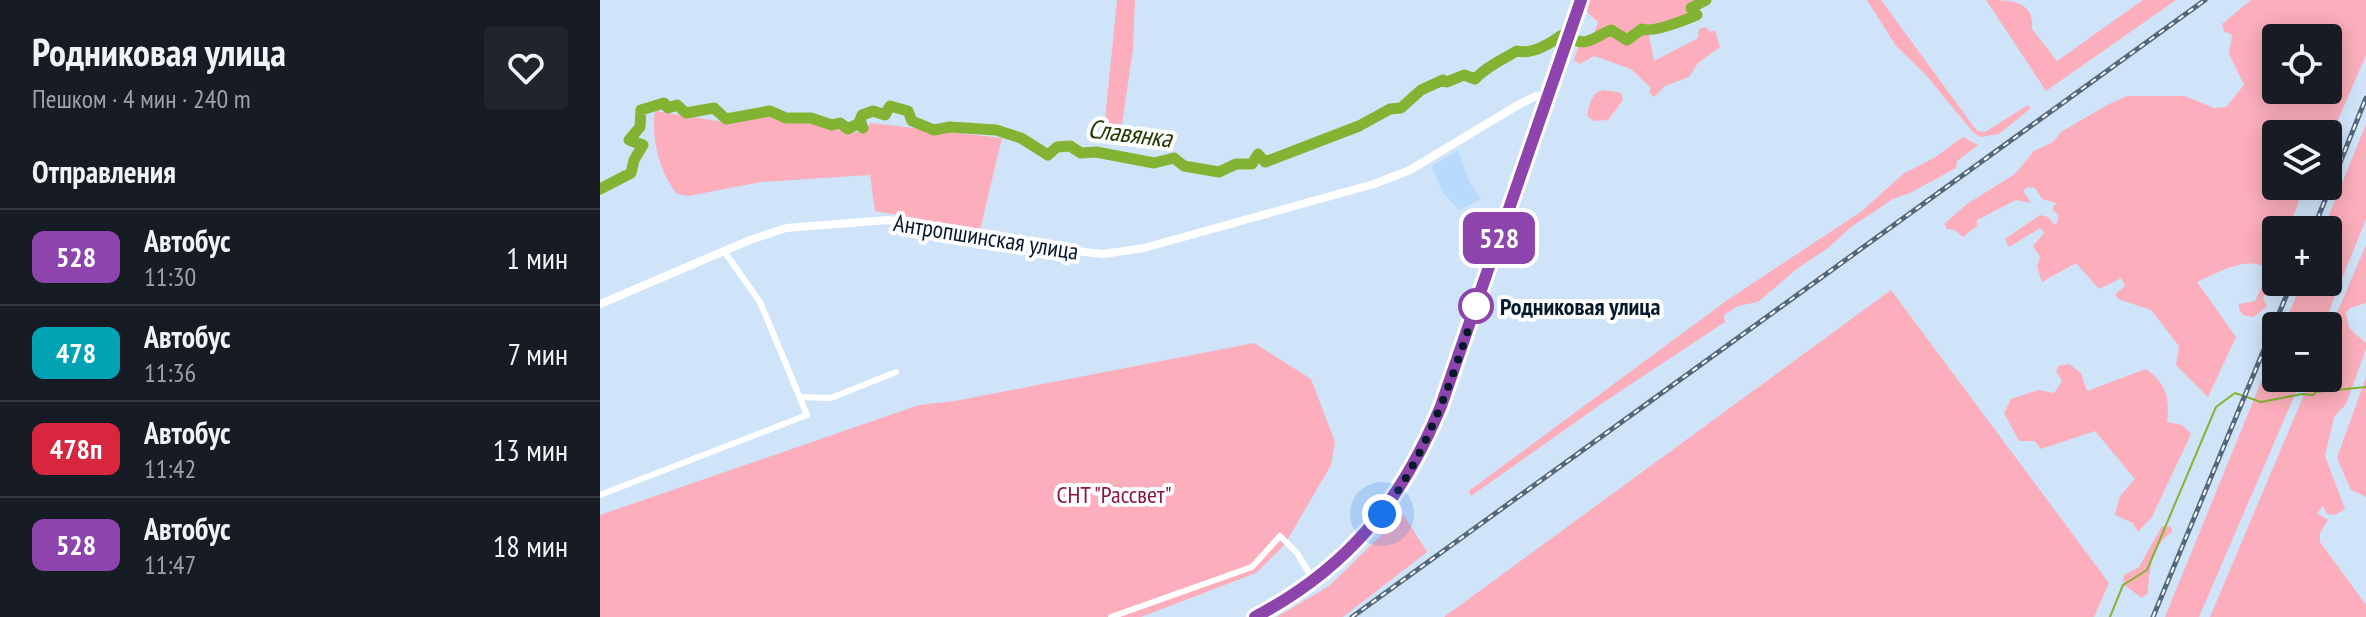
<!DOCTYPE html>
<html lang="ru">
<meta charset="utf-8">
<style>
:root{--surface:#171b24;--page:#20242c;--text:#f1f3f6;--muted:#9ea1a6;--line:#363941}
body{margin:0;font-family:"PT Sans Narrow",sans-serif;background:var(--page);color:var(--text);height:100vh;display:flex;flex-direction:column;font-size:30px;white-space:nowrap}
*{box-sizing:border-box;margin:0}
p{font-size:26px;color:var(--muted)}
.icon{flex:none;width:44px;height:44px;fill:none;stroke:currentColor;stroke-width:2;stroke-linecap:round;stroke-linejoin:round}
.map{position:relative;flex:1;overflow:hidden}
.side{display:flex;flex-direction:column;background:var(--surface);width:600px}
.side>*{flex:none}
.badge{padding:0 16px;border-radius:12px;font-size:28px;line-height:52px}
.fabs{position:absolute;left:1662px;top:24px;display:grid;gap:16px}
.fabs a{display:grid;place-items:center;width:80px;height:80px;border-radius:8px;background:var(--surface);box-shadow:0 4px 20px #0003;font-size:40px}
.you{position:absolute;width:40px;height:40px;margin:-20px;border:6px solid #fff;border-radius:50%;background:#1a73e8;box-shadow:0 0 0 12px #1a73e833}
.map>.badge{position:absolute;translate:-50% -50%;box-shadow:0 0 0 4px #fff}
h2{padding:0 32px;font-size:30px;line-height:72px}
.round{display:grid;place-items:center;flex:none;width:84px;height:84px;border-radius:8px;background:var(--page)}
.overview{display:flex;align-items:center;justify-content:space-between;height:136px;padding:0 32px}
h1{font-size:38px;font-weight:700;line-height:60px}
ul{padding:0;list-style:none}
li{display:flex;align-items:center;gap:24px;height:96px;padding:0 32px;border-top:2px solid var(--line)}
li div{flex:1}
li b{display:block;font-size:30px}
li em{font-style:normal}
li .badge{min-width:88px;font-weight:700;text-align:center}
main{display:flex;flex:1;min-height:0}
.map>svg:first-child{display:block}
.built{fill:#b8dafc}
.green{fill:#fcaebc;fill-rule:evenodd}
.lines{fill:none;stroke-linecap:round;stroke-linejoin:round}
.stream{stroke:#82b332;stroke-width:2}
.river{stroke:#82b332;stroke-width:11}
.minor{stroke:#fff;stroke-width:6}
.tertiary{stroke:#fff;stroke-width:8}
.rail-casing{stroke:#54687b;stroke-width:5}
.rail{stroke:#fff;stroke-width:2;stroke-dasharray:6;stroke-linecap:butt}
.line-casing{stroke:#fff;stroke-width:18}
.line{stroke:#8e44ad;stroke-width:12}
.walk{stroke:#05192b;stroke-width:8;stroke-dasharray:0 14.4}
.stop-dot{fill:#fff;stroke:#8e44ad;stroke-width:4}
.labels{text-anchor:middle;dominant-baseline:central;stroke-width:8;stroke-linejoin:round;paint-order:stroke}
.street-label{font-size:24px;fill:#05192b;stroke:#fff}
.stop-label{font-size:24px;font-weight:bold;fill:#05192b;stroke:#fff;text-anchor:start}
.park-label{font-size:24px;fill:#8c143d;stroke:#fff}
.water-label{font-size:26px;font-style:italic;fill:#253804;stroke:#fff}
</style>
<main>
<section class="side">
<div class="overview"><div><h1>Родниковая улица</h1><p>Пешком · 4 мин · 240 m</p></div><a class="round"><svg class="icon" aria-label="heart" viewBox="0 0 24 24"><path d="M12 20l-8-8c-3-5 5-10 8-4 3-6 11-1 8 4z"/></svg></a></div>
<h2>Отправления</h2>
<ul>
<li><span class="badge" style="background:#8e44ad;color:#fff">528</span><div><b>Автобус</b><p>11:30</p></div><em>1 мин</em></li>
<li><span class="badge" style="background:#00a3b4;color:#fff">478</span><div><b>Автобус</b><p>11:36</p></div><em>7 мин</em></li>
<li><span class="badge" style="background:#d7263d;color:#fff">478п</span><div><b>Автобус</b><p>11:42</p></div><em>13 мин</em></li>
<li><span class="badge" style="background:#8e44ad;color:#fff">528</span><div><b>Автобус</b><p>11:47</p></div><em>18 мин</em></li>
</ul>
</section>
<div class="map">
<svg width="1766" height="617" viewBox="0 0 1766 617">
<rect width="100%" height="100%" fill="#d0e4f9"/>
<path class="built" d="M858 150 870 183 881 199 859 210 842 192 832 166Z"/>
<path class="green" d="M517 0H535L533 49 521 131 509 134 504 130Z
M988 0H1104L1097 9 1095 20C1081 28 1064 26 1048 31L1054 61 1098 38 1099 29 1106 27 1110 32 1115 30 1120 47 1098 63 1089 77 1065 86 1054 97 1049 92 1051 88 1031 69 994 56 980 64 974 60 981 40 993 37 998 22 987 12Z
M1267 0H1281L1377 131 1385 132 1428 105 1431 108 1399 134 1380 137 1373 132 1324 73 1296 46Z
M1386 0C1409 0 1435 0 1432 29L1457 61 1543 0H1576L1446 91Z
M1651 0H1766V55L1728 143V134H1676V186H1700L1702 189C1699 201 1695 216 1687 225 1676 236 1667 234 1662 251L1676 264V277L1663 298 1667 306 1654 317 1643 315 1639 309V304L1655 301 1666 277 1665 267C1645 256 1617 273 1597 282L1636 337 1608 397 1576 365 1579 346 1551 310 1518 299 1515 294 1525 286 1521 278 1499 289 1476 263 1442 282 1437 267 1440 257 1433 246 1444 233 1440 228 1409 247 1405 239 1440 215 1448 217 1455 225 1458 222V215L1452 209 1456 203 1442 199 1435 188 1428 187 1423 191 1431 203 1416 200 1377 220V226L1363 237 1355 230 1347 229 1344 224 1367 204 1415 174 1434 151 1453 142 1461 132 1507 105 1527 96H1585L1614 108 1626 107 1644 85 1629 54 1632 35 1624 31 1622 24ZM1676 38H1728V90H1676Z
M1004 90 1021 93 1023 100 1008 120 994 121 987 116C990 104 991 92 1004 90Z
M55 111 124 122 171 114 188 121 236 126 247 133 266 131 270 123 402 138 380 230 275 211 270 175 161 182 88 196 77 194C59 172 51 138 55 111Z
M1766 124V219L1723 326H1684L1702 282H1728V230H1723Z
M1363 137 1378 145 1357 161 1356 168 1310 193 1293 199 1251 227 1228 248 1198 268 1158 302 1138 306 1124 315 1125 322 1004 402 871 496 869 491 1126 301 1262 211 1303 174 1334 158Z
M1766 245V303L1750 308 1746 313 1749 328 1766 343V349L1746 404 1734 417 1725 456 1745 509 1735 515 1727 514 1723 506 1717 513 1728 520 1720 533V542L1766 605V617H1610L1711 378H1728V345L1735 335 1730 329Z
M1291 290 1509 583 1494 617H844Z
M654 343 711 379 735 442 731 465 685 544 656 573 541 617H0V515L319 405 355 401Z
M1676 345V378H1702L1599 617H1565Z
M1469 364 1481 373 1487 391 1546 369C1566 383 1570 398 1567 422L1582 425 1591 434 1552 517 1538 532 1533 523 1515 515 1520 496 1535 479 1495 431 1441 449 1435 441H1419L1404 413 1411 399 1439 390 1454 393 1462 381 1456 371 1458 366Z
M1766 377V497L1751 490 1737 458Z
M803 514 827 552 743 617H677L729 586Z
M1562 526 1571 527 1572 532C1552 544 1549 571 1548 593L1542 598 1523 584 1524 575 1539 567Z"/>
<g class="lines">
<path class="stream" d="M1510 617 1523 585 1547 570 1616 407 1635 393 1661 402 1702 394 1713 395 1716 392 1766 387"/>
<path class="river" d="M0 189 31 173 34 160 43 145 29 140 40 127 41 110 64 103 68 108 77 105 86 113 114 108 126 119 170 111 186 118H211L232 125 240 123 248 129 257 124 263 128 260 120 262 115 273 111 285 115 290 106 308 111 312 121 334 130 350 127 396 130 421 138 448 155 457 147 470 146 481 153 496 152 554 163 574 158 584 166 619 172 636 164H652L658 154 665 162 759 126 790 109 801 108 821 90 843 80 847 82 864 75 875 79C886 67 903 59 917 51 932 55 951 43 962 35 988 48 988 40 1011 30L1027 40 1042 29C1053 33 1085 20 1097 15L1091 8 1106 0"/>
<path class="minor" d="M201 397 231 398 296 372
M0 495 207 415 160 302 124 251
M511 617 652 567 680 536 697 553 714 581"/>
<path class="tertiary" d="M0 304 150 240 186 228 288 220 371 234 411 244 503 254 544 248 774 184 810 170 918 105 936 96 947 97
M655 617C748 568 800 502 841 406L981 0"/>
<defs>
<path id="rail" d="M1713 230 1766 98
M752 617 1605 0
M1553 617 1692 282"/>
</defs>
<use href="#rail" class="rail-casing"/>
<use href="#rail" class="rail"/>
</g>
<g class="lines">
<defs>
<path id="line" d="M655 617C748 568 801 502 841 406L981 0"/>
</defs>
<use href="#line" class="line-casing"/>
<use href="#line" class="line"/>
<path class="walk" d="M782 514C828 452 853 377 876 306"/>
</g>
<circle class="stop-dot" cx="876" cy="306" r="16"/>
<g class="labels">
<g class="street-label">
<text transform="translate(386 237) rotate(9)">Антропшинская улица</text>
</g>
<g class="stop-label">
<text x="900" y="306">Родниковая улица</text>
</g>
<g class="park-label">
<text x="514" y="494">СНТ "Рассвет"</text>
</g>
<g class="water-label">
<text transform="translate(530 133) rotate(7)">Славянка</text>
</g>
</g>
</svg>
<div class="fabs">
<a><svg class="icon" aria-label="locate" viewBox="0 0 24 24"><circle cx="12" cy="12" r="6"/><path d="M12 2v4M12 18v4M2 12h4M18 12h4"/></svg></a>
<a><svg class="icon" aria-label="layers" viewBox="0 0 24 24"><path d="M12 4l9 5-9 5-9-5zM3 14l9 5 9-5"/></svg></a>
<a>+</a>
<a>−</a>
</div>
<div class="you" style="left:782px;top:514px"></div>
<b class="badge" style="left:899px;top:238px;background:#8e44ad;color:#fff">528</b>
</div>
</main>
